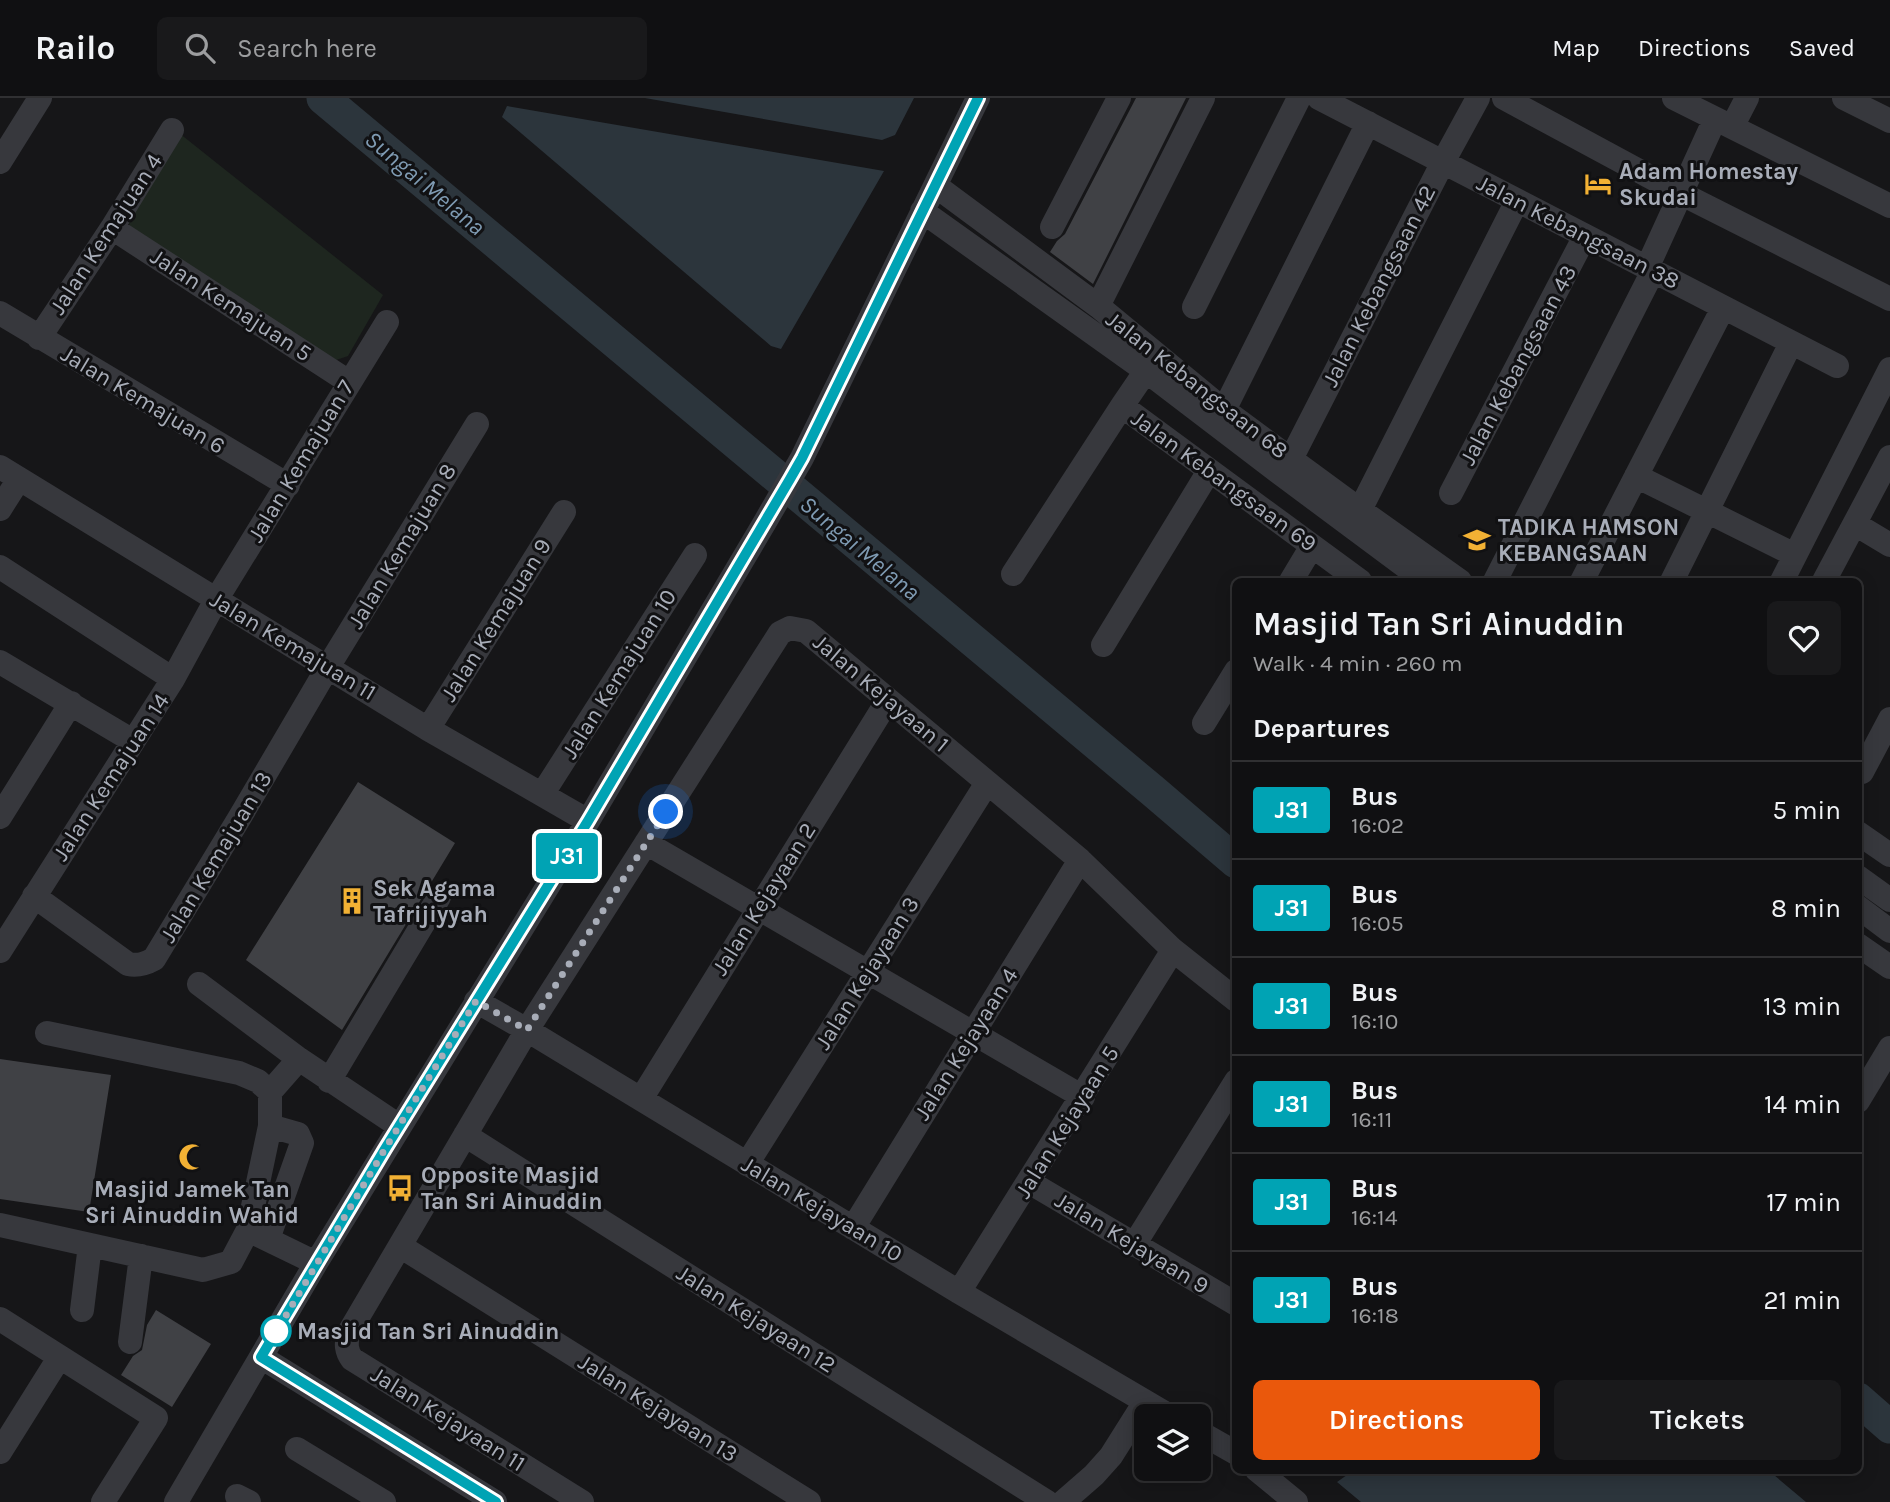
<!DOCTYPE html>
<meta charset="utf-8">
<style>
:root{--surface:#101012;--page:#19191b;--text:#f1f3f6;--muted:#9c9d9f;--line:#303032;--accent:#ea580c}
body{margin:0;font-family:Karla,sans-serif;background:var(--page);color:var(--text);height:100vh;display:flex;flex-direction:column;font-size:26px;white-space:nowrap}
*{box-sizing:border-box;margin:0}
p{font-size:23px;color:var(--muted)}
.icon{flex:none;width:38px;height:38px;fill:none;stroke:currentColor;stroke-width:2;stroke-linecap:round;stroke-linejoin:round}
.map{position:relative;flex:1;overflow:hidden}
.details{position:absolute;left:1232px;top:480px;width:630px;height:896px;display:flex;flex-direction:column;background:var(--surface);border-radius:10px;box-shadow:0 4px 18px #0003,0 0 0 2px var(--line)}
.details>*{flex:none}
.badge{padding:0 14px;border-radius:5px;font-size:24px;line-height:46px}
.buttons{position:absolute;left:1134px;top:1306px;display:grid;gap:14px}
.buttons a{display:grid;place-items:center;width:77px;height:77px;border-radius:10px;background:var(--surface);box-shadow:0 4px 18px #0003,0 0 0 2px var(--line);font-size:35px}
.you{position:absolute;width:35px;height:35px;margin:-18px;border:5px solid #fff;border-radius:50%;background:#1a73e8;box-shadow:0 0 0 10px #1a73e833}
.map>.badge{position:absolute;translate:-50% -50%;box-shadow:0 0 0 4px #fff}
h2{padding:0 21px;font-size:26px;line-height:63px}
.round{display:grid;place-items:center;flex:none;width:74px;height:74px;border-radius:10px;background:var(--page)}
.summary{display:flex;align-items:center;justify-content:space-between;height:119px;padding:0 21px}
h1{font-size:33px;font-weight:600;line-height:52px}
.action{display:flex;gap:14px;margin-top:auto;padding:14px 21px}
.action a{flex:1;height:80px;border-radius:10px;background:var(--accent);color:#fff;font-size:28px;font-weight:600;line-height:80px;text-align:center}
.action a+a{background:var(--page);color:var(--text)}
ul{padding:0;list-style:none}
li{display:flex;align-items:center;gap:21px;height:98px;padding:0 21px;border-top:2px solid var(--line)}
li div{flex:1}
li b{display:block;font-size:26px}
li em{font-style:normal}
li .badge{min-width:77px;font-weight:700;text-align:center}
header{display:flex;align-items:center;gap:42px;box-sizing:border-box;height:98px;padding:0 35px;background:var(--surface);border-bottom:2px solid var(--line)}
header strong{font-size:33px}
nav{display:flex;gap:38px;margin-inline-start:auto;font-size:24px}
.search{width:490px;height:63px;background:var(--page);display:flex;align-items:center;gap:18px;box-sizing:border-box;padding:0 24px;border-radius:10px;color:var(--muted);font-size:26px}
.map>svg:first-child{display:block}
.green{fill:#1e261f}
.water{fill:#2c353c}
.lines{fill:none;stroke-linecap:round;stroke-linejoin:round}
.river{stroke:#2c353c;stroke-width:33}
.building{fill:#404145}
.minor{stroke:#37383d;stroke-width:24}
.line-casing{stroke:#fff;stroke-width:16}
.line{stroke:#00a3b4;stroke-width:10}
.walk{stroke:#a8adb8;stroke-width:7;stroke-dasharray:0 12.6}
.stop-dot{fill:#fff;stroke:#00a3b4;stroke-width:3.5}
.labels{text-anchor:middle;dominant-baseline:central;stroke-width:6;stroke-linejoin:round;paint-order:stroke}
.poi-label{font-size:23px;font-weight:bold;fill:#a8adb8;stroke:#111113;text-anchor:start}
.street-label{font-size:23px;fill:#a8adb8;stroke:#111113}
.stop-label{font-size:23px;font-weight:bold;fill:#a8adb8;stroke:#111113;text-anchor:start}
.water-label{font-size:24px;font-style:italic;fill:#7f9bb3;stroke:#111113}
</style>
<header>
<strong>Railo</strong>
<div class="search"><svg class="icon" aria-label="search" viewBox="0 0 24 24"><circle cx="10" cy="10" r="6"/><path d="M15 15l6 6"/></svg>Search here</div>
<nav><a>Map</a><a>Directions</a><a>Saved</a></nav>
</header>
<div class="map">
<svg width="1890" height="1404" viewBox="0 0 1890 1404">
<rect width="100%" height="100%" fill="#161618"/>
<path class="green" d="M179 35 383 197 348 258 336 262 130 130 128 117Z"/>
<path class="water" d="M645 0H914L895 37 882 42Z
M507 8 884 73 781 251 771 248 502 19Z
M1354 1372H1768L1806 1404H1361L1337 1384Z"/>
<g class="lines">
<path class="river" d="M323 0 1153 693 1236 764
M1858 1301 1890 1329"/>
</g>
<path class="building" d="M1136 0H1186L1093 186 1050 154 1057 143 1065 136Z
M358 684 455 745 342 932 246 862Z
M0 961 111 977 89 1114 0 1101Z
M156 1212 211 1246 172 1309 121 1277 133 1258 142 1252 147 1227Z"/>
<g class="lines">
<path class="minor" d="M1319 0 1837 268
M1504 0 1680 95 1890 201
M1674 0 1890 108
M1844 0 1890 23
M1732 29 1747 0
M0 64 40 0
M936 88 1098 208 1224 312 1360 412 1460 483
M922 113 1146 273 1281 376 1425 483
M1052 129 1119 0
M112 130 349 284
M1647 170 1715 21
M1098 208 1203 0
M1194 209 1299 0
M0 215 288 387
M39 240 112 130 172 32
M1122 308 1360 483
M1224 312 1368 25
M0 369 428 631 588 723
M1283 373 1291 361 1443 64 1478 0
M1636 378 1795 457
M1451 395 1585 138
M0 411 19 381
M1360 412 1517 103
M1855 426 1890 447
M0 469 173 581
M1013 476 1122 308 1154 261
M1291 483 1312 448
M1495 483 1653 173
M1582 483 1723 210
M1672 483 1791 245
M1782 483 1890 271
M1824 483 1890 359
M1103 547 1209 373
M0 564 133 643
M1204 625 1236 573
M428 631 564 414
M1862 674 1890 621
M543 695 695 457
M0 719 71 605
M1858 735 1890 757
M646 745 1083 999
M1858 779 1890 802
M34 798 128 866C138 868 145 866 154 861L240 719 328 569 477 326
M1858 809 1890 833
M1858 847 1890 869
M0 853 173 581 216 502 387 224
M199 886 299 961
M476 903 527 932 959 1194 1170 1318
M47 935 239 975 258 983 270 994V1028L248 1132
M329 983 439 799
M270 994 299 961 399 1028
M641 1001 888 602
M1858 1003 1890 950
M465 1037 1047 1404
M747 1066 987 685
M1029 1084 1236 1206
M0 1127 203 1172 231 1164 248 1132 316 1165
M853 1130 1080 762
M268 1141 302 1045 298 1036 270 1028
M1134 1147 1236 983
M400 1148 809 1404
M959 1194 1173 852
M82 1212 90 1147
M0 1221 156 1320 103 1404
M130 1244 141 1158
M261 1259 495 1404
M1199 1334 1236 1355
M297 1351 384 1404
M0 1354 59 1260
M1257 1372 1296 1404
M237 1398 249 1404
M176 1404 316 1165 588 723 765 424 802 360 978 0
M582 1404 352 1261C346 1253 346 1246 348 1236L527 932 780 535 790 530 806 533 1080 762 1173 852 1236 902
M1063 1404 1094 1377 1111 1358 1145 1304"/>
</g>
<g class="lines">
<defs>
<path id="line" d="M496 1404 261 1259 385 1051 588 723 790 381 802 360 978 0"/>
</defs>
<use href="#line" class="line-casing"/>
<use href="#line" class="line"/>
<path class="walk" d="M276 1233 275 1236 385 1051 476 903 527 932 666 714"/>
</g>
<defs>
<symbol id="hotel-bare" viewBox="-9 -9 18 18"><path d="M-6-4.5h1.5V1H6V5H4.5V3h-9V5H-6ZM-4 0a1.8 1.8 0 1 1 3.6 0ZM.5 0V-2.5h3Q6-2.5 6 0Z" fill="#f2b134" stroke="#111113" stroke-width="2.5" paint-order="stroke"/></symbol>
<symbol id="school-bare" viewBox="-9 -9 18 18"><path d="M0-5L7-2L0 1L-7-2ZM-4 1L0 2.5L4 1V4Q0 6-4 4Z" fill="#f2b134" stroke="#111113" stroke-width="2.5" paint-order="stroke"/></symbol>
<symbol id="building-bare" viewBox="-9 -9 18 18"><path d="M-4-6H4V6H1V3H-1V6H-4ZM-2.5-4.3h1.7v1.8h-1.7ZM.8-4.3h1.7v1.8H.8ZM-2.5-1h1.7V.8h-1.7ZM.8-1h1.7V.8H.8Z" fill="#f2b134" stroke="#111113" stroke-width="2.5" paint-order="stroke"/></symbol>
<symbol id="mosque-bare" viewBox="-9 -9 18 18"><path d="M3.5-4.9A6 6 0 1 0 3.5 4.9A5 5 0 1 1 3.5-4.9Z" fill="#f2b134" stroke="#111113" stroke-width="2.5" paint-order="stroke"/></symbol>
<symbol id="bus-bare" viewBox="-9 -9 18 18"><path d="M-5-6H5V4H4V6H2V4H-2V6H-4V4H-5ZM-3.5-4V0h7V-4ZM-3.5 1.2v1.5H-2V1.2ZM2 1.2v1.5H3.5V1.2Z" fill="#f2b134" stroke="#111113" stroke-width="2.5" paint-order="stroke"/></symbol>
</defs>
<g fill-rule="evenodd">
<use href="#hotel-bare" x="1579" y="67" width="38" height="38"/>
<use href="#school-bare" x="1458" y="423" width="38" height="38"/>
<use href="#building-bare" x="333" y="784" width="38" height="38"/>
<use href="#mosque-bare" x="173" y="1040" width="38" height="38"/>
<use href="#bus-bare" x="381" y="1071" width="38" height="38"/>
</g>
<circle class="stop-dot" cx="276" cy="1233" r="14"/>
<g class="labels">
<g class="poi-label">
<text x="1619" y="73">Adam Homestay<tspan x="1619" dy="26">Skudai</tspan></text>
<text x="1498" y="429">TADIKA HAMSON<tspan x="1498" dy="26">KEBANGSAAN</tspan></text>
<text x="373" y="790">Sek Agama<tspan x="373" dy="26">Tafrijiyyah</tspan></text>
<text x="421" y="1077">Opposite Masjid<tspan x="421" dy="26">Tan Sri Ainuddin</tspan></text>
<text x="192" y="1091" text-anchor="middle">Masjid Jamek Tan<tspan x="192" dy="26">Sri Ainuddin Wahid</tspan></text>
</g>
<g class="street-label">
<text transform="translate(1578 134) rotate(27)">Jalan Kebangsaan 38</text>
<text transform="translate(106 136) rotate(-57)">Jalan Kemajuan 4</text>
<text transform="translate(1379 188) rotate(-63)">Jalan Kebangsaan 42</text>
<text transform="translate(231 207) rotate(33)">Jalan Kemajuan 5</text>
<text transform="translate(1518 267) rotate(-62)">Jalan Kebangsaan 43</text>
<text transform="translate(1197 287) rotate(38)">Jalan Kebangsaan 68</text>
<text transform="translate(143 302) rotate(31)">Jalan Kemajuan 6</text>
<text transform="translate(301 363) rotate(-59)">Jalan Kemajuan 7</text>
<text transform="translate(1224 383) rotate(36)">Jalan Kebangsaan 69</text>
<text transform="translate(402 448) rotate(-59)">Jalan Kemajuan 8</text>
<text transform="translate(496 522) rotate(-58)">Jalan Kemajuan 9</text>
<text transform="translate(293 548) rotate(31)">Jalan Kemajuan 11</text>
<text transform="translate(619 576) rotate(-58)">Jalan Kemajuan 10</text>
<text transform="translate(881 595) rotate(40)">Jalan Kejayaan 1</text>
<text transform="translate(111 679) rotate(-57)">Jalan Kemajuan 14</text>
<text transform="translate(216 759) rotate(-59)">Jalan Kemajuan 13</text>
<text transform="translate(764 801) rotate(-58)">Jalan Kejayaan 2</text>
<text transform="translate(867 875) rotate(-58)">Jalan Kejayaan 3</text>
<text transform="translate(966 946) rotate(-58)">Jalan Kejayaan 4</text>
<text transform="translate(1067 1024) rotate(-58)">Jalan Kejayaan 5</text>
<text transform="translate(822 1111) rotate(31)">Jalan Kejayaan 10</text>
<text transform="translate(1132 1145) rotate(31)">Jalan Kejayaan 9</text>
<text transform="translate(756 1221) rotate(32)">Jalan Kejayaan 12</text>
<text transform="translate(658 1310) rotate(32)">Jalan Kejayaan 13</text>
<text transform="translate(448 1321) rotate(32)">Jalan Kejayaan 11</text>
</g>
<g class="stop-label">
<text x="297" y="1233">Masjid Tan Sri Ainuddin</text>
</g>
<g class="water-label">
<text transform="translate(425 85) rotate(40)">Sungai Melana</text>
<text transform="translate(860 450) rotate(40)">Sungai Melana</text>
</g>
</g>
</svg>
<div class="buttons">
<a><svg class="icon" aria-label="layers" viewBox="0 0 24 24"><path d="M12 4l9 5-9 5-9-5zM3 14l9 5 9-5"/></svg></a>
</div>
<div class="you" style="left:666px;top:714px"></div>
<b class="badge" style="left:567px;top:758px;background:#00a3b4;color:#fff">J31</b>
<section class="details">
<div class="summary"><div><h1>Masjid Tan Sri Ainuddin</h1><p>Walk · 4 min · 260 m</p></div><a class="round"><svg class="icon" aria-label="heart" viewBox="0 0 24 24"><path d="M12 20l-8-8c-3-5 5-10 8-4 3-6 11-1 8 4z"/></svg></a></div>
<h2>Departures</h2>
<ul>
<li><span class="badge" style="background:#00a3b4;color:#fff">J31</span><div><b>Bus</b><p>16:02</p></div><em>5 min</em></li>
<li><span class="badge" style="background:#00a3b4;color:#fff">J31</span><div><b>Bus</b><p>16:05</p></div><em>8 min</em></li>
<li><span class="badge" style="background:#00a3b4;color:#fff">J31</span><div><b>Bus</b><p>16:10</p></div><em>13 min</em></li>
<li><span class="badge" style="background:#00a3b4;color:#fff">J31</span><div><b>Bus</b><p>16:11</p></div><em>14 min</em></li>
<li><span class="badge" style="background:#00a3b4;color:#fff">J31</span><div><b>Bus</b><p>16:14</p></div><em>17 min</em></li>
<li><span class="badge" style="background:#00a3b4;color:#fff">J31</span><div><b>Bus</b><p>16:18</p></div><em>21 min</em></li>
</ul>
<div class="action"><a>Directions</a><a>Tickets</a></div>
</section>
</div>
